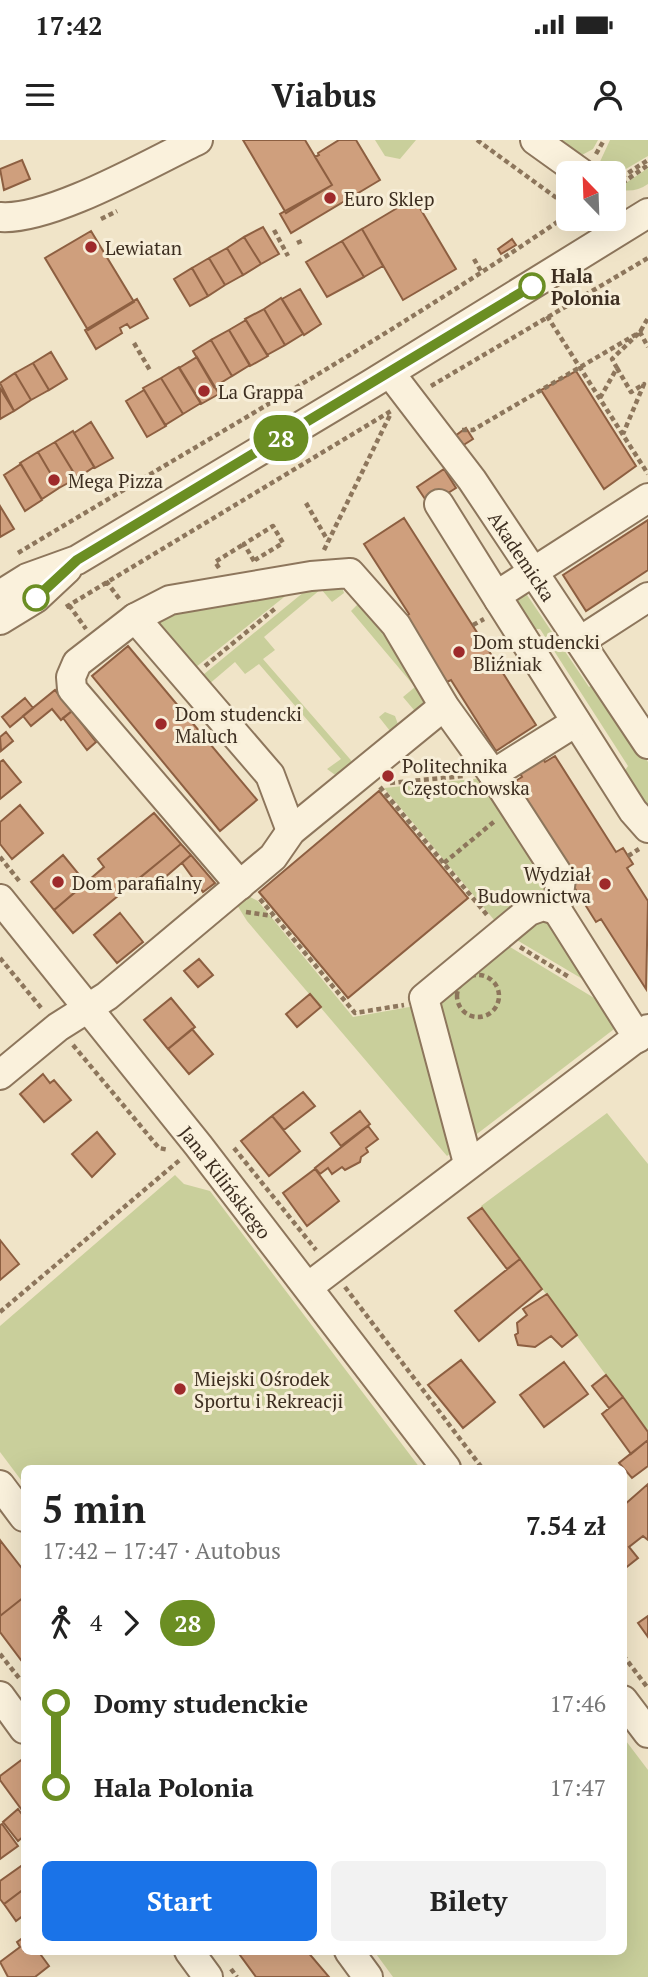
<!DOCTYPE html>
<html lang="pl">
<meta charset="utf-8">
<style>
:root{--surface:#fff;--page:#f2f2f2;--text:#222;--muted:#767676;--accent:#1a73e8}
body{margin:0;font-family:"PT Serif",serif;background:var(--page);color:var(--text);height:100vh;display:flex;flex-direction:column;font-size:26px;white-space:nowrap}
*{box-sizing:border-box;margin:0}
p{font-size:23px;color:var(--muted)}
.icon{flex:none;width:38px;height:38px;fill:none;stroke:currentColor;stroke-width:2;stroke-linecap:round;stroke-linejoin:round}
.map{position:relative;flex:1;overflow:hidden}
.drawer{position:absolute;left:21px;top:1325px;width:606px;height:490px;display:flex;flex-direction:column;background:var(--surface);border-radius:10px;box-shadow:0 7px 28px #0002}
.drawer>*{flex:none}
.badge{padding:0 14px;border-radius:23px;font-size:24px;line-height:46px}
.needle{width:46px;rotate:337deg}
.tools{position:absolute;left:556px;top:21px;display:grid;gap:14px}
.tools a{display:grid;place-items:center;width:70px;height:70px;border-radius:10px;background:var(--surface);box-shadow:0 7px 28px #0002;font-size:35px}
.map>.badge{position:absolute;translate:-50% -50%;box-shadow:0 0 0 4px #fff}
.legs{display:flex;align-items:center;gap:10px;height:77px;padding:0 21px;font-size:23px}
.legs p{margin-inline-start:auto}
.overview{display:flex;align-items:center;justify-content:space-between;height:119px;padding:0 21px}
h1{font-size:38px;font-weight:700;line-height:52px}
.cta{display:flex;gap:14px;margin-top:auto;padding:14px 21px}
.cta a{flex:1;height:80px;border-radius:10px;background:var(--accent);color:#fff;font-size:28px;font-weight:700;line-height:80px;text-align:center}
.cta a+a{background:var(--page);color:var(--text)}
ul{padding:0 21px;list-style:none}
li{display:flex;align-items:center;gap:24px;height:84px;font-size:26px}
li i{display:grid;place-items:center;width:10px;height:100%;margin:0 9px;background:currentColor}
li i::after{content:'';width:18px;height:18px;margin:-9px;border:5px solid;border-radius:50%;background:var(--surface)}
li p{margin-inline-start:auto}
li:first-child i{background:linear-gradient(#0000 50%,currentColor 0)}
li:last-child i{background:linear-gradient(currentColor 50%,#0000 0)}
.status{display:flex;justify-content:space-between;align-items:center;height:49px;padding:0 35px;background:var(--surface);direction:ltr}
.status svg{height:19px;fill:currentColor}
header{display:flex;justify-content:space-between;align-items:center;height:91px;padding:0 21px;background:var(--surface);font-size:32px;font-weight:700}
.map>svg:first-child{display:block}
.green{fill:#c9cf9b}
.building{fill:#cf9f7d;stroke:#8d5f41;stroke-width:2}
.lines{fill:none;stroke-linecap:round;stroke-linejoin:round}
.minor-casing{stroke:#8d765c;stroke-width:32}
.path{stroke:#8d765c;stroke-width:4.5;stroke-dasharray:5 3.5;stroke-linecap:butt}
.minor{stroke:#faf1dc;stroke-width:28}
.line-1-casing{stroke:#fff;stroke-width:16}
.line-1{stroke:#6b8e23;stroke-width:10}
.poi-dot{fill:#9e2a2b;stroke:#f7eed8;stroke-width:2.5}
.stop-1-dot{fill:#fff;stroke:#6b8e23;stroke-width:3.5}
.labels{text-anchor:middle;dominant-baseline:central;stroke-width:6;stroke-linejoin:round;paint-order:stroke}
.poi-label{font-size:19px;fill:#3d2e20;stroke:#f7eed8;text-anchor:start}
.stop-label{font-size:19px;font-weight:bold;fill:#3d2e20;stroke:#f7eed8;text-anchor:start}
.street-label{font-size:19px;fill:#3d2e20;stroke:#f7eed8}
</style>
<div class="status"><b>17:42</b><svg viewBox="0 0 49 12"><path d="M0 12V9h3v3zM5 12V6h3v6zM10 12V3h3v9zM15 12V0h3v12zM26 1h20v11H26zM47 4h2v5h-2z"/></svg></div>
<header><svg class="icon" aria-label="menu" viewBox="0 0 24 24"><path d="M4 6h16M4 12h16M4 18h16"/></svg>Viabus<svg class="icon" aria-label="person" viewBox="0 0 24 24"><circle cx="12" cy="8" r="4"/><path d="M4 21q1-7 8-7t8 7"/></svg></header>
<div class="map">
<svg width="648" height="1837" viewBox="0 0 648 1837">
<rect width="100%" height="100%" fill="#f0e4c8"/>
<path class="green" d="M375 0H416L400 19 385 16Z
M562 0H598L593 9 582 15Z
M610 0H648V16L614 36V33H607L598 26Z
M648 28V44C638 51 628 52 617 49Z
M341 444 344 453 332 462 321 449 264 497 275 510 263 519 356 626 338 637 327 629 341 619 259 524 245 534 235 522 208 545 198 539 310 447Z
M298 446 191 531 154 480 156 475Z
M521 446 589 547 595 543 648 622V672L619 639 628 626 540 489H524L512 456Z
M359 463 368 465 427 562 420 569 414 570 403 557 415 547 351 471Z
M385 572 395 576 399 587 365 617 362 614 390 591 379 577Z
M483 638 548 743 545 750 500 787 384 648Z
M248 756 258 761 353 877 415 866 458 1007 447 1016 247 781 237 765Z
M548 777 601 850 510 796Z
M502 802 614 870 622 883 469 1000 435 862Z
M607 973 648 1024V1292L481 1066Z
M175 1035 184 1044 210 1051 420 1328H24V1344L0 1312V1186Z
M623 1597 648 1630V1837H393L374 1811H623Z"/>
<path class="building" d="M243 0H305L332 45 286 73Z
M339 0H356L380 40 291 93 280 74 332 45 315 17 319 15 318 13Z
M22 20 30 39 4 50 0 29Z
M414 58 456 129 403 160 362 89Z
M263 87 279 114 261 124 244 97Z
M362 89 383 126 364 137 342 101Z
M91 91 134 162 88 190 45 118Z
M244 97 261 124 243 135 227 108Z
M512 99 516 105 501 114 498 109Z
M342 101 364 137 327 157 306 122Z
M227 108 243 135 225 145 209 118Z
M209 118 225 145 208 156 192 128Z
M192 128 208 156 190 166 174 139Z
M300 149 321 184 304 195 282 159Z
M281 158 303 194 285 205 264 169Z
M137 159 148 178 130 188 127 184 120 188 122 193 96 209 85 190Z
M264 169 285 205 267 215 245 179Z
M246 180 268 216 250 226 229 190Z
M229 190 250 225 232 236 211 200Z
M211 200 232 236 214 247 193 211Z
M51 212 67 239 49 250 33 223Z
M197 217 219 254 201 264 179 228Z
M33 223 49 250 31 260 15 233Z
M179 227 201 263 183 274 161 238Z
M576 231 636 326 604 349 541 250Z
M15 233 31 260 14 271 0 243Z
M161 238 183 274 165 285 143 248Z
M0 248 14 271 0 279Z
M144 250 166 286 147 297 126 261Z
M91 282 113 318 95 328 74 293Z
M466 288 473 299 462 306 455 296Z
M73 291 94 327 77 338 55 302Z
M55 302 77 338 59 348 38 312Z
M38 312 59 348 42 359 20 323Z
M21 324 42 360 25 371 4 335Z
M444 329 456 348 429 365 417 347Z
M0 366 14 389 0 397Z
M404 378 536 585 496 611 451 540 447 542 405 477 409 474 364 404Z
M648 380V430L586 471 563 435Z
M128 506 257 660 220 691 92 536Z
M55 550 72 571 61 580 52 569 31 586 23 576Z
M25 558 33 568 10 587 2 577Z
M72 571 96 602 87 610 63 578Z
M6 592 13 601 1 611 0 597Z
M539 612 545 622 555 616 616 712 623 708 633 724 627 728 648 761 646 849 601 779 596 782 554 715 514 642 522 637 516 626Z
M3 620 21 642 0 659V622Z
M379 651 468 758 348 858 259 752Z
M20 665 43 693 12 719 0 704V682Z
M154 673 181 704 73 793 54 770 104 727 98 719Z
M181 704 191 715 149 751 138 739Z
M63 715 86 743 54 770 31 742Z
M191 715 215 743 203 752 182 723Z
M120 773 143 802 117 823 94 795Z
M199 819 213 835 198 847 184 831Z
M310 854 321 867 297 887 286 874Z
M171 858 195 887 168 909 144 880Z
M192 889 213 914 189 934 168 909Z
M43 934 50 943 54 940 71 960 44 982 20 954Z
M303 952 315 966 284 990 272 976Z
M360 971 370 984 341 1006 331 993Z
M272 976 300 1011 269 1036 241 1001Z
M368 986 378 999 366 1008 368 1012 361 1017 360 1022 345 1030 342 1027 332 1034 328 1028 320 1034 315 1028Z
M97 992 115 1014 92 1037 72 1014Z
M315 1029 339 1061 307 1086 283 1053Z
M482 1068 520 1119 507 1129 468 1078Z
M0 1100 19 1124 0 1140Z
M520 1119 542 1149 479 1201 455 1171Z
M547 1154 577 1195 562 1207 551 1196 535 1207 518 1205 515 1195 518 1193 517 1183 527 1175 523 1169Z
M461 1220 495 1262 463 1288 428 1245Z
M564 1222 588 1254 544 1287 520 1255Z
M606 1235 623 1257 609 1268 592 1246Z
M623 1257 648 1292V1300L631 1314 602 1274Z
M648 1300V1326L632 1338 619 1323Z
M648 1344V1400L643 1396 629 1407 638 1418 623 1430V1366Z
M0 1400 24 1431V1457L0 1476Z
M24 1457V1524L0 1492V1476Z
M648 1476V1497L638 1483Z
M24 1618V1673L0 1640V1636Z
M18 1669 24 1677V1696L18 1701 3 1682Z
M2 1684 18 1706 0 1719V1685Z
M24 1724V1749L4 1764 0 1759V1741Z
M24 1749V1775L16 1781 4 1764Z
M24 1797V1811H38L49 1826 35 1837H8L0 1822 20 1807 17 1802Z
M237 1811H307L329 1837H256Z"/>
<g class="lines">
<defs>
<g id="minor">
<path d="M535 0 581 33"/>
<path d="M0 77C50 81 150 23 198 0"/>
<path id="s1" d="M390 233 472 340 648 604"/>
<path d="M648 358 505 450 499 460 633 671 648 688"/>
<path d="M439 364 499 460"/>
<path d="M0 455 27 438 77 420 371 244 648 73"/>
<path d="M135 478 270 635 291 691"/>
<path d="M0 480 36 458 67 429"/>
<path d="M580 501 648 457"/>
<path d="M493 634 576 582"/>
<path d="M240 745 72 549 71 537 77 523 135 478 170 460 311 436 350 433 396 485 444 566 493 634 561 739 557 770 638 898"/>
<path id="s2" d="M0 759 198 1005 446 1328"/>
<path d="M0 935 58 887 107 856 273 717 291 691 444 566"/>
<path d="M468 1023 424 858 529 771 543 766 557 770"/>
<path d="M308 1147 648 889"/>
<path d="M0 1345 24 1377"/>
<path d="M0 1556 24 1589"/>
<path d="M623 1560 648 1593"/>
<path d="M189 1811 208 1837"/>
<path d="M349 1811 368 1837"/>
</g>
</defs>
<use href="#minor" class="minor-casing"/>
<path class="path" d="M477 0 558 59 567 53
M596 14 604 0
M614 42 648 20
M615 48 648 25
M101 79 117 71
M274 90 288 116
M297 103 304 100
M474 119 482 133
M547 176 648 334
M134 203 151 232
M617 228 631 252 644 244 623 294
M431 246 648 118
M600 258 617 228 612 219 640 192 648 178
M462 290H473L640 192 648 207
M306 363 328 401
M324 410 391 273
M18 413C202 302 391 196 569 74
M254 421 244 404 273 386 283 403 255 420
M219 428 215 422 244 404
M106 441 121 461
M69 465 86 489
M66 467 391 271
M473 485 484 479
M205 526 277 467
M390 643 464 636
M380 647 487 775
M628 716 639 709
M0 717 20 742
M444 723 496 680
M260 759 355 873 404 865
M246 772 272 776
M520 807 569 837
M0 818 42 869
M457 856a21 21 0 1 1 42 0a21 21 0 1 1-42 0Z
M73 905 159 1008 169 1010
M234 1008 316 1110
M345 1147 482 1328
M0 1172 181 1019
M0 1514 19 1538
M623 1515 647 1547
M231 1829 237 1837"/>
<use href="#minor" class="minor"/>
</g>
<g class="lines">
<defs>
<path id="line-1" d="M36 458 77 420 532 146"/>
</defs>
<use href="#line-1" class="line-1-casing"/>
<use href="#line-1" class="line-1"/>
</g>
<g class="poi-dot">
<circle cx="330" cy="58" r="7"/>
<circle cx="91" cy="107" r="7"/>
<circle cx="204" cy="251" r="7"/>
<circle cx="54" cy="340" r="7"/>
<circle cx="459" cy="512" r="7"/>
<circle cx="161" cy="584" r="7"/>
<circle cx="388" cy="636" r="7"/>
<circle cx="58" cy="742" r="7"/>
<circle cx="605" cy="744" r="7"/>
<circle cx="180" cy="1249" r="7"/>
</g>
<g class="stop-1-dot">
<circle cx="532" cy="146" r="12"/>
<circle cx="36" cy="458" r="12"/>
</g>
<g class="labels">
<g class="poi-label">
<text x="344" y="58">Euro Sklep</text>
<text x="105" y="107">Lewiatan</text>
<text x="218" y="251">La Grappa</text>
<text x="68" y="340">Mega Pizza</text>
<text x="473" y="501">Dom studencki<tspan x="473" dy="22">Bliźniak</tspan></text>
<text x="175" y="573">Dom studencki<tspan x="175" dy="22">Maluch</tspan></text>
<text x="402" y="625">Politechnika<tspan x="402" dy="22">Częstochowska</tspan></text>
<text x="591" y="733" text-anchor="end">Wydział<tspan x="591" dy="22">Budownictwa</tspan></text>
<text x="72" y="742">Dom parafialny</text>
<text x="194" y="1238">Miejski Ośrodek<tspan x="194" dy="22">Sportu i Rekreacji</tspan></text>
</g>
<g class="stop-label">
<text x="551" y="135">Hala<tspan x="551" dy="22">Polonia</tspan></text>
</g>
<g class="street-label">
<text stroke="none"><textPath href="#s1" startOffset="226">Akademicka</textPath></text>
<text stroke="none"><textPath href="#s2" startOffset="362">Jana Kilińskiego</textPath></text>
</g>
</g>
</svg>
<div class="tools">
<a><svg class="needle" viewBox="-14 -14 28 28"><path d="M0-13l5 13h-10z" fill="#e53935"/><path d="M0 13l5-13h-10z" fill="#767676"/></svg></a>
</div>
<b class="badge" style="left:281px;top:298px;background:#6b8e23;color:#fff">28</b>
<section class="drawer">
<div class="overview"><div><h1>5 min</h1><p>17:42 – 17:47 · Autobus</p></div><b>7.54 zł</b></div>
<div class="legs"><svg class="icon" aria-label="walk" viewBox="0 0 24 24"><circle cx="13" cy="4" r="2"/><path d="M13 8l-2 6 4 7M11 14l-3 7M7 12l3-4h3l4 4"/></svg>4<svg class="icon" aria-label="forward" viewBox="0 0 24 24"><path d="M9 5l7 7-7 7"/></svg><b class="badge" style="background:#6b8e23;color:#fff">28</b></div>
<ul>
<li><i style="color:#6b8e23"></i><b>Domy studenckie</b><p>17:46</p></li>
<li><i style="color:#6b8e23"></i><b>Hala Polonia</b><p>17:47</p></li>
</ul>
<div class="cta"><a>Start</a><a>Bilety</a></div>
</section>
</div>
